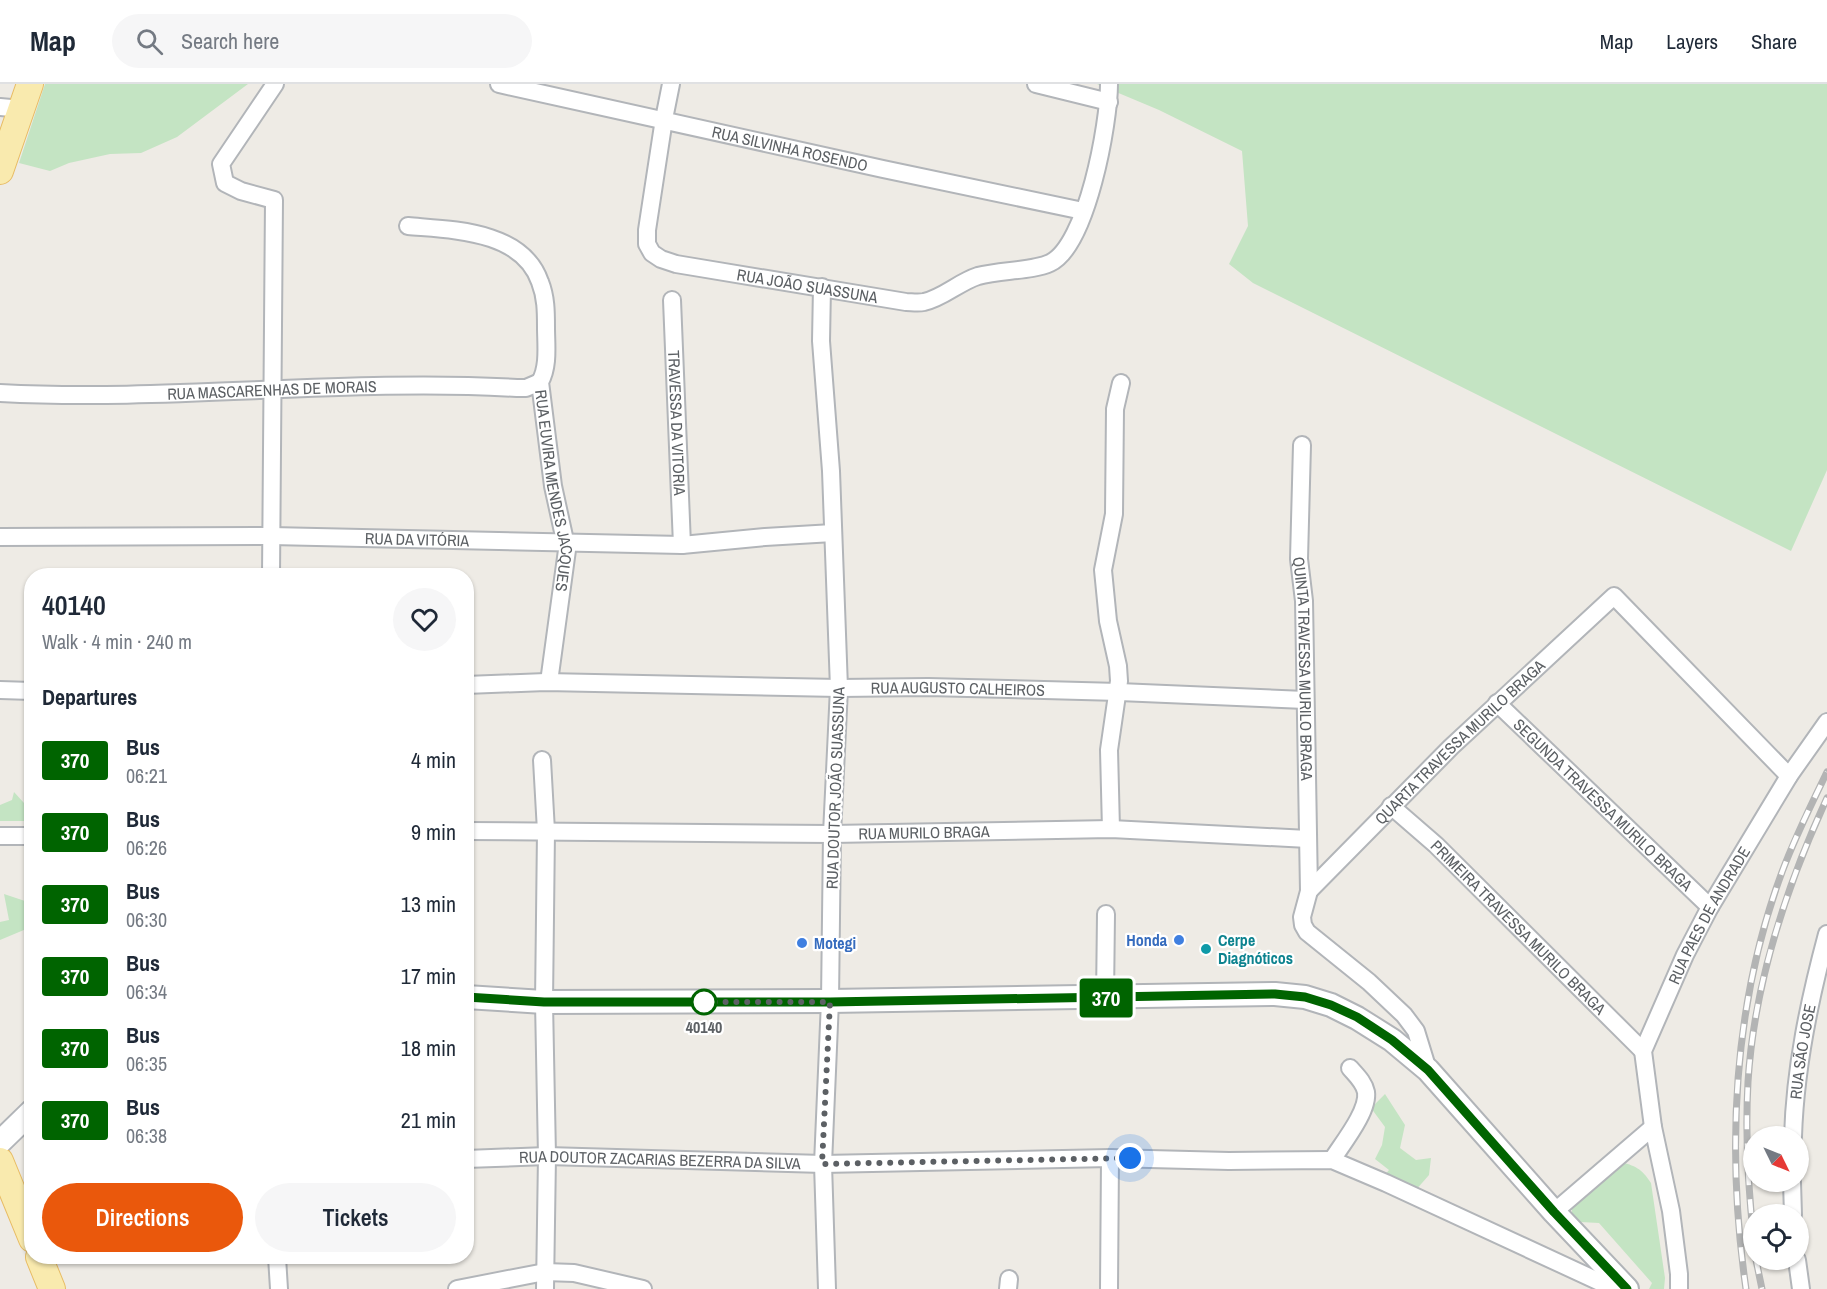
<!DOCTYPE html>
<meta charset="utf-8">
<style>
:root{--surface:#fff;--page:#f6f6f7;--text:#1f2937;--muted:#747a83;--line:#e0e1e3;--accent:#ea580c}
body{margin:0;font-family:"Archivo Narrow",sans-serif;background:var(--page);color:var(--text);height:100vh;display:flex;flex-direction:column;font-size:22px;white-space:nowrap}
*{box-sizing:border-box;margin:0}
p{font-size:20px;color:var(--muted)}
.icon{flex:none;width:33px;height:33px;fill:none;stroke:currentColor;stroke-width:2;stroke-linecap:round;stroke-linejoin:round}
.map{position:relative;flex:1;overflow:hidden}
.details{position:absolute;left:24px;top:484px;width:450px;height:696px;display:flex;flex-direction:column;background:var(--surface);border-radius:24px;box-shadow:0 2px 4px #0004}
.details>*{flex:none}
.badge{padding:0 12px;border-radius:4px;font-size:21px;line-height:39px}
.needle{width:39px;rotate:133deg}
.controls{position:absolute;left:1743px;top:1042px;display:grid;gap:12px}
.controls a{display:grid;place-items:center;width:66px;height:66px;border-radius:50%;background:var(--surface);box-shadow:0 2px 4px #0004;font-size:30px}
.you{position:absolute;width:30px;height:30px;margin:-15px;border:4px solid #fff;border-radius:50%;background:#1a73e8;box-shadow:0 0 0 9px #1a73e833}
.map>.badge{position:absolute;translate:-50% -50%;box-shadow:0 0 0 3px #fff}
h2{padding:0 18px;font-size:22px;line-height:54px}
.round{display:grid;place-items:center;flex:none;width:63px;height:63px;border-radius:32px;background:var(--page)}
.head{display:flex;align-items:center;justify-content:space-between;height:102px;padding:0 18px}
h1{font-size:28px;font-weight:600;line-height:45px}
.button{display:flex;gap:12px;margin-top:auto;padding:12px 18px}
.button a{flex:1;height:69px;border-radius:36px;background:var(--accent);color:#fff;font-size:24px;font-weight:600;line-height:69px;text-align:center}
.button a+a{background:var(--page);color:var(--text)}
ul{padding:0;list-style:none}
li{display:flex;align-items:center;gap:18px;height:72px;padding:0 18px}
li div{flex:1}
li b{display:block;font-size:22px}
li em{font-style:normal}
li .badge{min-width:66px;font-weight:700;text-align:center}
header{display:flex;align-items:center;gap:36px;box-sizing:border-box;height:84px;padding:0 30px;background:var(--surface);border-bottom:2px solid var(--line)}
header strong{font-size:28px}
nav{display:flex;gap:33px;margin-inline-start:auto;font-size:21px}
.search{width:420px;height:54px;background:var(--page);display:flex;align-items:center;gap:15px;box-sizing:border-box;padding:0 21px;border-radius:33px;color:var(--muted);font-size:22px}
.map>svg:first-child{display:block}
.green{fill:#c4e4c3}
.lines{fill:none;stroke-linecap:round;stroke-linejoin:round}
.street-casing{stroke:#b2b5b9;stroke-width:20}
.secondary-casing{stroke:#b1b4b8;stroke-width:26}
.primary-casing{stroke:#e8bc64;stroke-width:28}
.street{stroke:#fff;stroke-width:16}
.secondary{stroke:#fff;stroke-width:22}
.primary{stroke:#f9eaae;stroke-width:26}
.rail-casing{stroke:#b3b4b4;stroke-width:7}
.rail{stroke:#fff;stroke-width:4.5;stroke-dasharray:14;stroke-linecap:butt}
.line-casing{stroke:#fff;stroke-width:14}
.line{stroke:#006400;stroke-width:9}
.walk{stroke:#5c6064;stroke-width:6;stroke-dasharray:0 10.8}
.shop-dot{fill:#3f7fe0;stroke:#fff;stroke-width:2}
.culture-dot{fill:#0f9aa8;stroke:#fff;stroke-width:2}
.stop-dot{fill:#fff;stroke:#006400;stroke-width:3}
.labels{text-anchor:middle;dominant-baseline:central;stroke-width:4.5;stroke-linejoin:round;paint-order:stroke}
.street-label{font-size:16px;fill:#5c6064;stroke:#fff}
.shop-label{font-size:16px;font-weight:bold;fill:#366cbe;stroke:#fff;text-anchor:end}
.culture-label{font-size:16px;font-weight:bold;fill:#0d838f;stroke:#fff;text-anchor:start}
.stop-label{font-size:16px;font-weight:bold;fill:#5c6064;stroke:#fff}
</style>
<header>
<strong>Map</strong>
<div class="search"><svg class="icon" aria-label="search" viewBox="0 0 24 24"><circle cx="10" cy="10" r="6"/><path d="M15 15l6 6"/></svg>Search here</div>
<nav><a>Map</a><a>Layers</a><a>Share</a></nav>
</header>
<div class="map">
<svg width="1827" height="1205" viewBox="0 0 1827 1205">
<rect width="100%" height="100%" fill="#eeebe5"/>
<path class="green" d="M45 0H248L177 53 141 69 110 70 69 79 50 87 19 79Z
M1097 0H1827V386L1791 467 1253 199 1229 180 1248 142 1242 67 1159 26Z
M14 708 24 719 31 709V737H0V721L12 716Z
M4 810 31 819V843L0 856V838L9 836Z
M1385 1010 1405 1041 1400 1064 1416 1076 1431 1074 1429 1091 1415 1107 1383 1093 1389 1086 1375 1075 1382 1061 1385 1043 1371 1024Z
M1619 1078C1635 1081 1642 1085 1651 1099L1665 1194 1664 1205H1649L1652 1199 1599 1139 1580 1138 1572 1130V1123Z"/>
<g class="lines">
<defs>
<g id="street">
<path id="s1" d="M499 0 883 85 1083 127"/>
<path id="s2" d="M671 0 664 35 647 146V160L652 169 661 175 676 180 906 218C911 218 918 219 924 218 943 214 959 198 978 192 1000 186 1033 187 1050 179 1087 162 1109 39 1109 0"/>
<path d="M1036 0 1109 18"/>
<path d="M0 23 22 25"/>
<path id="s3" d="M408 142C452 146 522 146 540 198 546 213 546 228 546 243 546 261 549 282 540 298L553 402 567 466 549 598"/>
<path d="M822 203 821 257 831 387 839 604 832 750 830 917 823 1080 827 1205"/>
<path id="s4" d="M672 216 682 461"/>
<path id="s5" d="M0 309C172 318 344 294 517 304H526L540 298"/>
<path id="s6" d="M1302 361 1299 475 1304 517 1309 807 1302 833 1303 841 1307 848 1369 898 1404 931 1416 947 1428 986"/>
<path id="s7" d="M0 453 271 452 682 461 765 453 833 449"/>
<path d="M271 492 274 116 241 107 225 99 221 80 275 0"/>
<path id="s8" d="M466 601 546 598 839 604 928 603 1119 608 1305 616"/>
<path d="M0 606 32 607"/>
<path id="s9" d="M1497 619 1710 823"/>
<path d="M542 676 546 747 544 918 547 1072 545 1205"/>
<path id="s10" d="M1391 722 1436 761 1643 967"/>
<path d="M1111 745 1109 666 1119 597 1118 582 1108 537 1103 486 1114 430 1115 325 1121 299"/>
<path id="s11" d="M466 747 832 750 1111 745 1308 755"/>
<path d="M0 752H32"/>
<path id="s12" d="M1309 807 1451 663 1614 512 1789 692"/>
<path d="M1105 914 1106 830"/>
<path id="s13" d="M1793 1053C1795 984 1809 917 1827 850"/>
<path id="s14" d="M466 1075 547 1072 823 1080 1110 1074 1229 1077 1332 1076 1386 1099 1615 1205"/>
<path d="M1332 1076C1342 1060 1369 1027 1366 1008 1364 998 1356 991 1350 984"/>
<path d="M1792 1098 1793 1131"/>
<path d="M1554 1128 1653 1043"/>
<path d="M277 1173 279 1205"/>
<path d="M1797 1176 1801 1205"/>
<path d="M457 1205 545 1188 574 1189 643 1205"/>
<path d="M1008 1205 1009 1195"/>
<path d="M1109 1205 1110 1074"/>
<path id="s15" d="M1679 1205V1190L1671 1127 1653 1043 1643 967 1685 871 1710 823 1789 692 1827 638"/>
</g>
<path id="secondary" d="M466 913 544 918 830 917 1275 910 1305 913 1331 921 1357 934 1392 956 1428 986 1554 1128 1627 1205
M0 1058 32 1027"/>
<path id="primary" d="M0 87 30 0
M0 1077 32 1155
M39 1173 52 1205"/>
</defs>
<use href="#street" class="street-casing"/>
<use href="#secondary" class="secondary-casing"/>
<use href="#primary" class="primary-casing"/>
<use href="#street" class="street"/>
<use href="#secondary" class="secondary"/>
<use href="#primary" class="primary"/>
<defs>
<path id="rail" d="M1754 1157C1748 1104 1745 1052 1748 998 1754 900 1786 803 1827 714
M1756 1176 1762 1205
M1746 1205C1726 1066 1733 920 1782 788 1795 753 1811 721 1827 688"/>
</defs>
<use href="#rail" class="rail-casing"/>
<use href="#rail" class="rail"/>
</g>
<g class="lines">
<defs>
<path id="line" d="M466 913 544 918H830L1275 910 1305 913 1331 921 1357 933 1392 956 1428 986 1554 1128 1627 1205"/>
</defs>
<use href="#line" class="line-casing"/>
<use href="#line" class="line"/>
<path class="walk" d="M704 918H830L822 1080 1130 1074"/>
</g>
<g class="shop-dot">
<circle cx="1179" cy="856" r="6"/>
<circle cx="802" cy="859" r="6"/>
</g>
<circle class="culture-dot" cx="1206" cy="865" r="6"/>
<circle class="stop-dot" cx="704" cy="918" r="12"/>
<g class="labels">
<g class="street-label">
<text stroke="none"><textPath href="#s1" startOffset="298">RUA SILVINHA ROSENDO</textPath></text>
<text stroke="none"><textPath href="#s2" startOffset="332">RUA JOÃO SUASSUNA</textPath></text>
<text stroke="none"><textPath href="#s5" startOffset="272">RUA MASCARENHAS DE MORAIS</textPath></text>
<text stroke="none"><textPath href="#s4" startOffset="123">TRAVESSA DA VITORIA</textPath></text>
<text stroke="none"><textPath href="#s3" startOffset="364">RUA EUVIRA MENDES JACQUES</textPath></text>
<text stroke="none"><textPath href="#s7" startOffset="417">RUA DA VITÓRIA</textPath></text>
<text stroke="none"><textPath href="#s6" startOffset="224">QUINTA TRAVESSA MURILO BRAGA</textPath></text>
<text stroke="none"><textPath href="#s8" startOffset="492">RUA AUGUSTO CALHEIROS</textPath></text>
<text stroke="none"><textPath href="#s12" startOffset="212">QUARTA TRAVESSA MURILO BRAGA</textPath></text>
<text transform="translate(835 704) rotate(-88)">RUA DOUTOR JOÃO SUASSUNA</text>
<text stroke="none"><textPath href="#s9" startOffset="147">SEGUNDA TRAVESSA MURILO BRAGA</textPath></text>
<text stroke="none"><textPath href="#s11" startOffset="458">RUA MURILO BRAGA</textPath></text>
<text stroke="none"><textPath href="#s15" startOffset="392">RUA PAES DE ANDRADE</textPath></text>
<text stroke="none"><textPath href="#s10" startOffset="176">PRIMEIRA TRAVESSA MURILO BRAGA</textPath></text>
<text stroke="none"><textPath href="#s13" startOffset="86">RUA SÃO JOSE</textPath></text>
<text stroke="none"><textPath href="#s14" startOffset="194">RUA DOUTOR ZACARIAS BEZERRA DA SILVA</textPath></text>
</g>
<g class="shop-label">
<text x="1167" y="856">Honda</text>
<text x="814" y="859" text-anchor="start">Motegi</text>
</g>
<g class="culture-label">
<text x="1218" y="856">Cerpe<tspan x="1218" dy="18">Diagnóticos</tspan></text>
</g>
<g class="stop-label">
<text x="704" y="943">40140</text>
</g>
</g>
</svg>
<div class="controls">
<a><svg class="needle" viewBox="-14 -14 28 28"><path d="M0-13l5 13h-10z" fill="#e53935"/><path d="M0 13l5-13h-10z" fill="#747a83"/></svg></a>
<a><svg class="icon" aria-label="locate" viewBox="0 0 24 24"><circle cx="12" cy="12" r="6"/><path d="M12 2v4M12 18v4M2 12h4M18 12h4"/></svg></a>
</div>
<div class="you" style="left:1130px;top:1074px"></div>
<b class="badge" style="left:1106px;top:914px;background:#006400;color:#fff">370</b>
<section class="details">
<div class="head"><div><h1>40140</h1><p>Walk · 4 min · 240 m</p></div><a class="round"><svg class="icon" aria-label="heart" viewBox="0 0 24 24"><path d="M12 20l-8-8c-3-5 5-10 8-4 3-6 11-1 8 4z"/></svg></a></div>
<h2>Departures</h2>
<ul>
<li><span class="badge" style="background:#006400;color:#fff">370</span><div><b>Bus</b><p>06:21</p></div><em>4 min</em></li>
<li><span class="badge" style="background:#006400;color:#fff">370</span><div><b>Bus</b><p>06:26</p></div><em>9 min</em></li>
<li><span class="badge" style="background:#006400;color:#fff">370</span><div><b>Bus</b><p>06:30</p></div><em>13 min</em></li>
<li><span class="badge" style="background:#006400;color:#fff">370</span><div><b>Bus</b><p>06:34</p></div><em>17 min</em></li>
<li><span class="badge" style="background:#006400;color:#fff">370</span><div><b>Bus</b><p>06:35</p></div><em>18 min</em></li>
<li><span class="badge" style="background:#006400;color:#fff">370</span><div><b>Bus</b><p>06:38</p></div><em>21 min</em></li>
</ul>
<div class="button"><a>Directions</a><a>Tickets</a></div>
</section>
</div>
